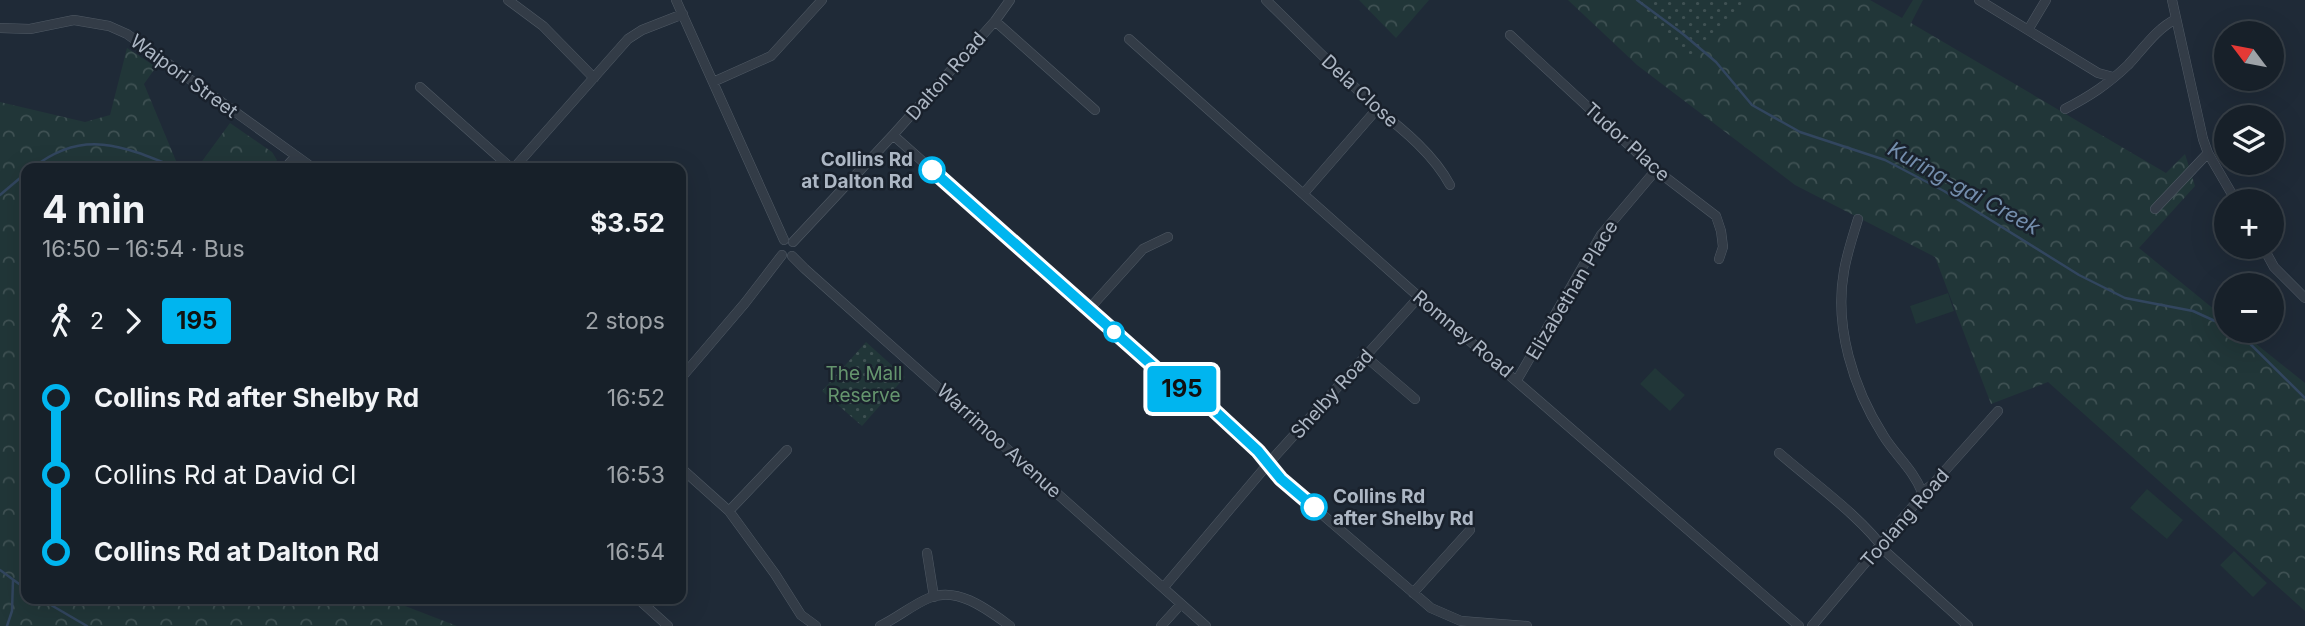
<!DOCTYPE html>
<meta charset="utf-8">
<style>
:root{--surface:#172029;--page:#202831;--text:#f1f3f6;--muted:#9ea3a8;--line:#363e46}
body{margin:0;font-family:Inter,sans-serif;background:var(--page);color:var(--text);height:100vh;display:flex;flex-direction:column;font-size:26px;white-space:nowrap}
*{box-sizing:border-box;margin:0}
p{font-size:23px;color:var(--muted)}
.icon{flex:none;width:38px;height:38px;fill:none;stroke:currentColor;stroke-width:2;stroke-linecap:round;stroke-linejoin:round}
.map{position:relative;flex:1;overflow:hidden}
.drawer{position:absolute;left:21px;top:163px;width:665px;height:441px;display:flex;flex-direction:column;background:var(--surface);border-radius:14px;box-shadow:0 7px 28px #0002,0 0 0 2px var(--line)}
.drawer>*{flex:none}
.badge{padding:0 14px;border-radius:5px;font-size:24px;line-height:46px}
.needle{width:46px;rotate:302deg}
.controls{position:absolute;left:2214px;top:21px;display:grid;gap:14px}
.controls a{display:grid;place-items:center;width:70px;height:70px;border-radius:50%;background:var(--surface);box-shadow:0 7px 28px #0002,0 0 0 2px var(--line);font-size:35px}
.map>.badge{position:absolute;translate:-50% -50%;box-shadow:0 0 0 4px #fff}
.legs{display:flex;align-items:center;gap:10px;height:77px;padding:0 21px;font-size:23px}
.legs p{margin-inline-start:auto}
.headline{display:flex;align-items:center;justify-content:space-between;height:119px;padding:0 21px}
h1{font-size:38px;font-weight:700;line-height:52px}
ul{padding:0 21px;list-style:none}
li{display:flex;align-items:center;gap:24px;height:77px;font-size:26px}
li i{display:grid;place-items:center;width:10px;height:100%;margin:0 9px;background:currentColor}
li i::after{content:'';width:18px;height:18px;margin:-9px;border:5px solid;border-radius:50%;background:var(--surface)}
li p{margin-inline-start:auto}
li:first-child i{background:linear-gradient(#0000 50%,currentColor 0)}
li:last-child i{background:linear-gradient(currentColor 50%,#0000 0)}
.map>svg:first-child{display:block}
.grass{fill:#213638}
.forest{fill:url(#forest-crowns)}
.park{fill:url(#park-dots)}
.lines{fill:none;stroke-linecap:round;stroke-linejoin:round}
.stream{stroke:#32465f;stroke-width:2.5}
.minor-casing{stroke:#505a65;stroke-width:10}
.minor{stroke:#333c47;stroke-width:9}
.line-1-casing{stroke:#fff;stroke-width:16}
.line-1{stroke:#00b5ef;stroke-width:10}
.stop-1-dot{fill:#fff;stroke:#00b5ef;stroke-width:3.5}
.labels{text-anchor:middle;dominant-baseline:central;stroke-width:5;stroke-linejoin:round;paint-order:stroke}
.street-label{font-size:19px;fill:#adb7c4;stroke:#19212c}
.stop-label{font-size:19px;font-weight:bold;fill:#adb7c4;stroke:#19212c;text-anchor:end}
.park-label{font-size:19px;fill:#65956e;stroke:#19212c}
.water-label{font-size:21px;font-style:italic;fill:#748ead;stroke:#19212c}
</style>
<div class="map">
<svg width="2305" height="626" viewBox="0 0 2305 626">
<defs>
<pattern id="forest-crowns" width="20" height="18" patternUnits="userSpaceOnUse" patternTransform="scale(1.75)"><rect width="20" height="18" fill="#213638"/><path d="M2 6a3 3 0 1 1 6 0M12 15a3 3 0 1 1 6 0" fill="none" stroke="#3f5153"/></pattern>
<pattern id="park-dots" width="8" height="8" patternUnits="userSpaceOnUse" patternTransform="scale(1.75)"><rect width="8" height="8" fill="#213638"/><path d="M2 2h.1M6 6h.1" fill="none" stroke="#3f5153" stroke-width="1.8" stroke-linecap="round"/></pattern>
</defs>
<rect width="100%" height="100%" fill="#1f2a37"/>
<path class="grass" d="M1948 293 1954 311 1916 324 1910 306Z
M1655 368 1685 395 1670 411 1640 384Z
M2147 489 2183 520 2167 539 2130 508Z
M2234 551 2267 583 2253 597 2220 565Z"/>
<path class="forest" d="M1359 0H1429L1396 38Z
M1568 0H1870L1902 18 1913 0H1923L1911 23 2166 173 2185 154 2195 186 2139 248 2226 319V331H2240L2305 383V611L2048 382 1991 404 1935 257 1795 185 1637 65Z
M127 48 156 67 144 84 179 168H26V598L387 599 457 626H0V102L85 122 110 115Z
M230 123 272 152 277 160 272 168H197Z"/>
<path class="park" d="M1637 0H1746L1690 59Z
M866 342 905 377 862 426 822 391Z"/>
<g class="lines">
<path class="stream" d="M1637 0 1683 34 1716 62 1752 105 1800 132 1885 160 1944 191 2079 275 2125 298 2193 311 2226 326
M33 168C82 128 124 146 177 168
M0 195 26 173
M2237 331 2305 398
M0 570 26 589
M39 598 87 626
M7 626 12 611 13 580"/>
<defs>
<path id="minor" d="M508 0 543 26 594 78
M676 0 784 240
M1266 0 1377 109C1404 130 1434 155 1450 185
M1979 0 2098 73 2113 77
M2172 0 2203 139 2208 153 2236 201
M995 21 1095 110
M0 28 30 29 74 20 109 26 127 34 313 168
M2028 30 2046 0
M1510 35 1656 170 1716 216 1721 231 1723 247 1719 259
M1129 39 1419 297 1799 626
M713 82 771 56 822 0
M420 87 511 168
M2065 109C2090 96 2107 85 2128 65 2143 49 2156 29 2176 19
M893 135 1172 383 1204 401 1258 451 1281 479 1431 608 1461 621 1527 626
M285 168 296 156
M514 168 628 39 642 30 683 14
M1304 193 1377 109
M2155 209 2208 153
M1858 219C1853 236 1847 253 1844 271 1834 326 1853 388 1883 435 1895 455 1913 469 1922 492
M793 242 893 135 995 21 1010 0
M2263 247 2274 267 2305 298
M792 256 805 269 1206 626
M1089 309 1143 249 1168 237
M1366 357 1415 399
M681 378 745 303 782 255
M1517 380 1601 235 1656 170
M1779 453C1811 481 1863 518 1886 552L1968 626
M681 468 729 511 775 574 801 615 816 626
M729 511 787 450
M927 553 934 597
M1164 587 1268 464 1419 297
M1413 593 1470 530
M637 598 668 626
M880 626C897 618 912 605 929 598 958 586 988 610 1010 626
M1161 626 1181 604
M1812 626 1914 505 1922 492 1933 484 1998 411"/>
</defs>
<use href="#minor" class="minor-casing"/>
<use href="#minor" class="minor"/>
</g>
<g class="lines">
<defs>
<path id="line-1" d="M932 170 1172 383 1204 401 1258 451 1281 479 1314 507"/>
</defs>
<use href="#line-1" class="line-1-casing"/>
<use href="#line-1" class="line-1"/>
</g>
<g class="stop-1-dot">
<circle cx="932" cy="170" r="12"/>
<circle cx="1114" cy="332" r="9"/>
<circle cx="1314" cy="507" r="12"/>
</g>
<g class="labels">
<g class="street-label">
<text transform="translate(184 76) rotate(36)">Waipori Street</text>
<text transform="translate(946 76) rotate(-49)">Dalton Road</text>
<text transform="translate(1360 91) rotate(43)">Dela Close</text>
<text transform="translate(1627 142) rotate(42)">Tudor Place</text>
<text transform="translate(1572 290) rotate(-59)">Elizabethan Place</text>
<text transform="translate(1463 334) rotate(40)">Romney Road</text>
<text transform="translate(1332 394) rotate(-48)">Shelby Road</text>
<text transform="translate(999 441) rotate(42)">Warrimoo Avenue</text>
<text transform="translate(1905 518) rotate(-49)">Toolang Road</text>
</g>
<g class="stop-label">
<text x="913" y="159">Collins Rd<tspan x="913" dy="22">at Dalton Rd</tspan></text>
<text x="1333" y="496" text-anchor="start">Collins Rd<tspan x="1333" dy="22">after Shelby Rd</tspan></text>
</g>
<g class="park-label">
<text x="864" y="373">The Mall<tspan x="864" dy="22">Reserve</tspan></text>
</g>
<g class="water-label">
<text transform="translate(1964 188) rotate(29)">Kuring-gai Creek</text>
</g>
</g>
</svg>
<div class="controls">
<a><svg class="needle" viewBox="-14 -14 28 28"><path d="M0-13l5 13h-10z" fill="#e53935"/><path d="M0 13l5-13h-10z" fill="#9ea3a8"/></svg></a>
<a><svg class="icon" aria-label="layers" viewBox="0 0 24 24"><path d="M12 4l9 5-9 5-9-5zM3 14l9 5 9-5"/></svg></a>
<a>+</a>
<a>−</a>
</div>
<b class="badge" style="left:1182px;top:389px;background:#00b5ef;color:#111">195</b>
<section class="drawer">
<div class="headline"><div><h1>4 min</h1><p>16:50 – 16:54 · Bus</p></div><b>$3.52</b></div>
<div class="legs"><svg class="icon" aria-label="walk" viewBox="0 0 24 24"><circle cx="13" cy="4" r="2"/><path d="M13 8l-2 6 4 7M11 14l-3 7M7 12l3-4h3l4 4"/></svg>2<svg class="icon" aria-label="forward" viewBox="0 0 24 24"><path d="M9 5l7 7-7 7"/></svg><b class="badge" style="background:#00b5ef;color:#111">195</b><p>2 stops</p></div>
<ul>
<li><i style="color:#00b5ef"></i><b>Collins Rd after Shelby Rd</b><p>16:52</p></li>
<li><i style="color:#00b5ef"></i><span>Collins Rd at David Cl</span><p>16:53</p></li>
<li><i style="color:#00b5ef"></i><b>Collins Rd at Dalton Rd</b><p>16:54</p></li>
</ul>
</section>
</div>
